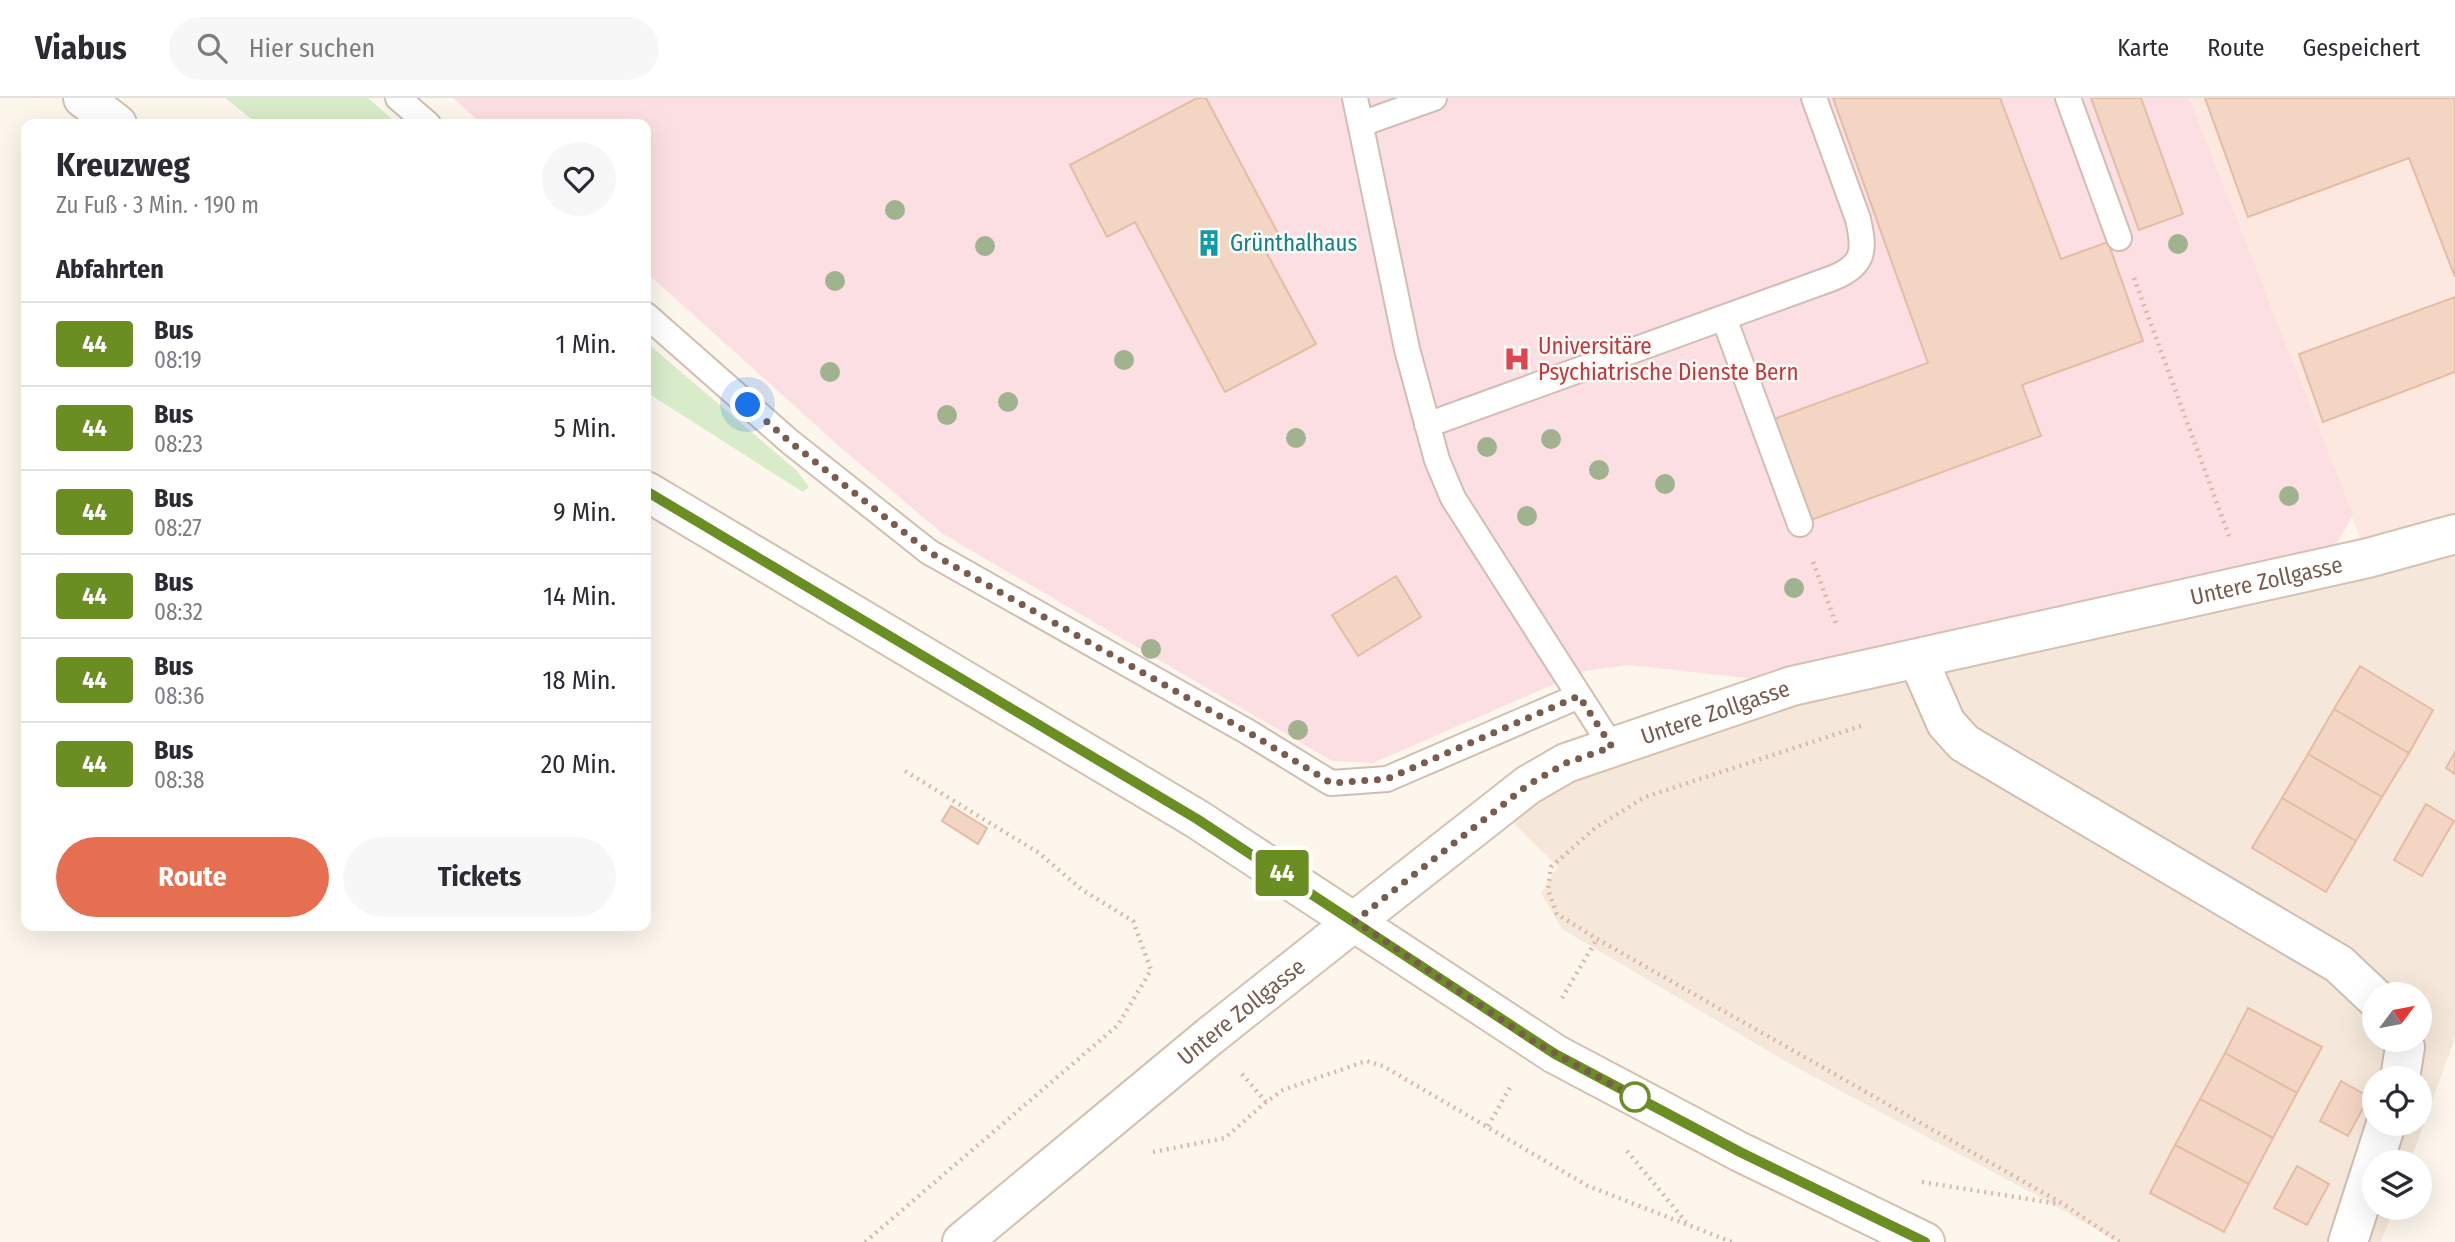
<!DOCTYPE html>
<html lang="de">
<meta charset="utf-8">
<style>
:root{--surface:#fff;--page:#f7f7f7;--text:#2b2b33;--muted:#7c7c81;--line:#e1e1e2;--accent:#e76f51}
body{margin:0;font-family:"Fira Sans Condensed",sans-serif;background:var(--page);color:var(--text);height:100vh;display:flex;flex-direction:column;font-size:26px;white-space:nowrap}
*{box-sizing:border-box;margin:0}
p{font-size:23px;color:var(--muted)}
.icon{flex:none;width:38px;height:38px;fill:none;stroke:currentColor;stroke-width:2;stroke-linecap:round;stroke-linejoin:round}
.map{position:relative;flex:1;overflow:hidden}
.sheet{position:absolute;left:21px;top:21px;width:630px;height:812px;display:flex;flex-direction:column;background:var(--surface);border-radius:14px;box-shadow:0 7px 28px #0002}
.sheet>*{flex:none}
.badge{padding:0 14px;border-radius:5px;font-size:24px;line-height:46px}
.needle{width:46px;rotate:58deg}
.fabs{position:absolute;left:2362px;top:884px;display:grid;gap:14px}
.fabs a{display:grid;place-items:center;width:70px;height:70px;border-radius:50%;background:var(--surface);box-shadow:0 7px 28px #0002;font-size:35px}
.you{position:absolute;width:35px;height:35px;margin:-18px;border:5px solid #fff;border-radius:50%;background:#1a73e8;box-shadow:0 0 0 10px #1a73e833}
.map>.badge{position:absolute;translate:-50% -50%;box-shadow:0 0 0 4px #fff}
h2{padding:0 35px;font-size:26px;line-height:63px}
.round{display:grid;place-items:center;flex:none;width:74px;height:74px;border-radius:37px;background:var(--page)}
.headline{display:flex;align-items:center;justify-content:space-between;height:119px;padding:0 35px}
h1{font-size:33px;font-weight:700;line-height:52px}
.button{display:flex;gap:14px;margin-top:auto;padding:14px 35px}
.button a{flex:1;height:80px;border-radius:42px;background:var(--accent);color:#fff;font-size:28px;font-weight:700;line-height:80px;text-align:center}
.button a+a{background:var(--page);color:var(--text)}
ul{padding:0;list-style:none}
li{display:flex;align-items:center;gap:21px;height:84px;padding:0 35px;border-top:2px solid var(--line)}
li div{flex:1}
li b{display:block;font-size:26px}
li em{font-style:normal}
li .badge{min-width:77px;font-weight:700;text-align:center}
header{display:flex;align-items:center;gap:42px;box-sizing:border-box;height:98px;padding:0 35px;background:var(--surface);border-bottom:2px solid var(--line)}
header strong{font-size:33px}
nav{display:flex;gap:38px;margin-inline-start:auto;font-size:24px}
.search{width:490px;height:63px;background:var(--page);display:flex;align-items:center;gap:18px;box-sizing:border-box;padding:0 24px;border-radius:38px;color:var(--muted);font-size:26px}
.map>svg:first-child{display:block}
.residential{fill:#f5e8da;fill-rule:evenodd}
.commercial{fill:#fde8e0}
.medical{fill:#fbdfe3}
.green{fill:#d8ecc9}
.building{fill:#f3d5c3;stroke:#e6bba3;stroke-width:2}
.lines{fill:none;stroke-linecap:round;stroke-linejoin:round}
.lane-casing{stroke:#d1beb0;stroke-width:28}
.street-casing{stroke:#d1beb0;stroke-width:42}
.secondary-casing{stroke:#d6c0b0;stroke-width:42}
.path{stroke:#d9b8a5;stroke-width:4.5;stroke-dasharray:2 5;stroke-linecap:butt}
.lane{stroke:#fff;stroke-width:24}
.street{stroke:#fff;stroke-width:38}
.secondary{stroke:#fff;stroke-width:38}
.tree{fill:#a0b28e}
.line-casing{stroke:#fff;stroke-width:16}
.line{stroke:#6b8e23;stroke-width:10}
.walk{stroke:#7a5c4d;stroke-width:7;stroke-dasharray:0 12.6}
.stop-dot{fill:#fff;stroke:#6b8e23;stroke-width:3.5}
.labels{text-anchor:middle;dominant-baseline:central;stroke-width:5;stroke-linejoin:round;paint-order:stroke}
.culture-label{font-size:23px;fill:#0d838f;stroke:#fffaf3;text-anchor:start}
.health-label{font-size:23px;fill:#be3a42;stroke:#fffaf3;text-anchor:start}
.street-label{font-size:23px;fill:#7a5c4d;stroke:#fffaf3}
</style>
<header>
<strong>Viabus</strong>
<div class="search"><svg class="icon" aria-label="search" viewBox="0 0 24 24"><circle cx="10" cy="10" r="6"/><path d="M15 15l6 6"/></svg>Hier suchen</div>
<nav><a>Karte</a><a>Route</a><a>Gespeichert</a></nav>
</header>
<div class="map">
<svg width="2455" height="1144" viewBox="0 0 2455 1144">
<rect width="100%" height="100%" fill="#fdf6ec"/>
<path class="residential" d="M2455 436V940L2410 1064H2375V1110H2394L2381 1144H2118L2036 1097 1790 966 1562 831 1541 795 1558 769 1505 717 1625 656 1804 600ZM2375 896H2420V942H2375ZM2375 980H2420V1026H2375Z"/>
<path class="commercial" d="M2189 0H2455V436L2368 460Z"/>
<path class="medical" d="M453 0H2189L2353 417 2324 469 1792 585 1629 567 1584 573 1373 665 1332 663 943 436 839 348 646 174V26H482Z"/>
<path class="green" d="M225 0H368L398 26H258Z
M646 244 797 373 809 389 803 394 646 294Z"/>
<path class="building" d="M1197 0H1206L1281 141 1264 150 1316 246 1225 294 1135 124 1107 139 1070 67Z
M1833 0H2000L2061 161 2108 144 2143 243 2022 287 2041 338 1811 422 1774 321 1928 265Z
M2091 0H2141L2183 116 2139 132Z
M2205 0H2455V179L2409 60 2248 119Z
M2455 199V274L2323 324 2299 256Z
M1396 478 1421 519 1358 558 1332 517Z
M2360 568 2433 612 2409 655 2334 611Z
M2334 611 2409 655 2382 699 2308 656Z
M2455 654V676L2446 670Z
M2308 656 2382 699 2356 743 2282 700Z
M2282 700 2356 743 2326 794 2252 750Z
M2426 706 2454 723 2422 778 2394 762Z
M951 708 987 730 978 746 942 723Z
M2248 910 2322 949 2297 995 2225 955Z
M2225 955 2297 995 2273 1040 2200 1001Z
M2341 983 2369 999 2348 1038 2320 1023Z
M2200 1001 2273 1040 2249 1086 2175 1047Z
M2175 1047 2249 1086 2224 1134 2150 1095Z
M2297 1068 2329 1086 2307 1127 2274 1110Z"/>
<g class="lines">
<defs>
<path id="lane" d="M398 0 428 26
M1355 0 1407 251 1437 362 1453 400 1612 649
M2068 0 2119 140
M1361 26 1434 0
M646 217 789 343 929 454 1248 634 1331 685 1387 681 1579 598
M1724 220 1800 426
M1427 327 1833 180C1865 167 1865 152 1858 121L1814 0"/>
<path id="street" d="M1918 561 1946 625 1964 645 2339 866 2375 900
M2400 980 2405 949 2402 942
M2348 1144 2386 1026"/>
<g id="secondary">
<path d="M83 0 117 26"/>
<path d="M646 393 1197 721 1555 956 1740 1054 1925 1144"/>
<path id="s1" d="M962 1144 1210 938 1355 823 1528 687 1566 665 1792 588 2368 460 2455 436"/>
</g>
</defs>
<use href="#lane" class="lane-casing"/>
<use href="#street" class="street-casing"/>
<use href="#secondary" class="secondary-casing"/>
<path class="path" d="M2134 180 2229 438
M1813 464 1837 528
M1861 628 1645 699 1595 730 1551 769 1548 792 1557 816 1597 841 2063 1106 2120 1144
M1562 900 1597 841
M1242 976 1266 1004 1283 992 1366 963 1383 968 1588 1088 1732 1144
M1488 1028 1512 986
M1627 1053 1686 1124
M1153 1054 1225 1040 1266 1004
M1922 1084 2059 1106
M865 1144 1118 927 1151 872 1133 823 1081 791 1039 755 905 673"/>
<use href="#lane" class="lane"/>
<use href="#street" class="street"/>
<use href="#secondary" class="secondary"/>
</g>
<g class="tree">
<circle cx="895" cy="112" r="10"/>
<circle cx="2178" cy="146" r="10"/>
<circle cx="985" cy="148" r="10"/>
<circle cx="835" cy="183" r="10"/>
<circle cx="1124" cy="262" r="10"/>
<circle cx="830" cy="274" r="10"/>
<circle cx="1008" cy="304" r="10"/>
<circle cx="947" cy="317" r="10"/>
<circle cx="1296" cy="340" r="10"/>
<circle cx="1551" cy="341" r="10"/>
<circle cx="1487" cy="349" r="10"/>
<circle cx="1599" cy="372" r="10"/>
<circle cx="1665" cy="386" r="10"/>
<circle cx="2289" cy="398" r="10"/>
<circle cx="1527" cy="418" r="10"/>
<circle cx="1794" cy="490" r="10"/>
<circle cx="1151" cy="551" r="10"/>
<circle cx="1298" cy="632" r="10"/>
</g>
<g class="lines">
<defs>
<path id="line" d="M646 393 1197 721 1555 956 1740 1054 1925 1144"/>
</defs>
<use href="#line" class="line-casing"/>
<use href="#line" class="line"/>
<path class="walk" d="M748 307 789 343 929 454 1248 634 1331 685 1387 681 1579 598 1612 649 1566 665 1528 687 1355 823 1536 945 1635 999"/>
</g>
<defs>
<symbol id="building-bare" viewBox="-9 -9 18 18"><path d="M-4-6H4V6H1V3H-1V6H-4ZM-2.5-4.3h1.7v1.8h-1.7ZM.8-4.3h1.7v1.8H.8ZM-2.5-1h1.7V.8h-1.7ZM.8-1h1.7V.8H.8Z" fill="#0f9aa8" stroke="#fffaf3" stroke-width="2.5" paint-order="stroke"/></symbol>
<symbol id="hospital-bare" viewBox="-9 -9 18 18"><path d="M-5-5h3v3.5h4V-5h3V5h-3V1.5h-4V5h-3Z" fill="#e0444e" stroke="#fffaf3" stroke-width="2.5" paint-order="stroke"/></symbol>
</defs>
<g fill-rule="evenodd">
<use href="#building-bare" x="1190" y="126" width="38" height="38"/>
<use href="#hospital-bare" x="1498" y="242" width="38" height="38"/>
</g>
<circle class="stop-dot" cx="1635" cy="999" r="14"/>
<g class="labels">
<g class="culture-label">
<text x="1230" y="145">Grünthalhaus</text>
</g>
<g class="health-label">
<text x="1538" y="248">Universitäre<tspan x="1538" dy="26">Psychiatrische Dienste Bern</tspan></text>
</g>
<g class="street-label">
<text stroke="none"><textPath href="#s1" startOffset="1496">Untere Zollgasse</textPath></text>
<text stroke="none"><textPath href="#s1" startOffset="929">Untere Zollgasse</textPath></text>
<text stroke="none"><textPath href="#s1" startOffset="362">Untere Zollgasse</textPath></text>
</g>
</g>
</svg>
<div class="fabs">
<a><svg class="needle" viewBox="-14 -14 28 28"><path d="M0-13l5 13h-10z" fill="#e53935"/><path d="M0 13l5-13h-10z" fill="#7c7c81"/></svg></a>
<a><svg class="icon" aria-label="locate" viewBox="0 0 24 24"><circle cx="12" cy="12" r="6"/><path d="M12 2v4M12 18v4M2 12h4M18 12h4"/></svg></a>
<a><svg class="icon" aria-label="layers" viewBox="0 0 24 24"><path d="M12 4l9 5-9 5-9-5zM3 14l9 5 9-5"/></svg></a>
</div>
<div class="you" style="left:748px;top:307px"></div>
<b class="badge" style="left:1282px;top:775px;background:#6b8e23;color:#fff">44</b>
<section class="sheet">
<div class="headline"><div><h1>Kreuzweg</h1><p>Zu Fuß · 3 Min. · 190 m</p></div><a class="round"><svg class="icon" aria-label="heart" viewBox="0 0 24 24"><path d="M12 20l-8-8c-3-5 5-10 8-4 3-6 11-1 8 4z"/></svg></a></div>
<h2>Abfahrten</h2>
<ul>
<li><span class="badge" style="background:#6b8e23;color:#fff">44</span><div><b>Bus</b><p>08:19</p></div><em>1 Min.</em></li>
<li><span class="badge" style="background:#6b8e23;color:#fff">44</span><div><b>Bus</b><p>08:23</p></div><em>5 Min.</em></li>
<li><span class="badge" style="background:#6b8e23;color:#fff">44</span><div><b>Bus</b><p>08:27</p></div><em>9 Min.</em></li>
<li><span class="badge" style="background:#6b8e23;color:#fff">44</span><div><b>Bus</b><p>08:32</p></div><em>14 Min.</em></li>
<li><span class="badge" style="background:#6b8e23;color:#fff">44</span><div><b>Bus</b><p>08:36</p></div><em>18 Min.</em></li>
<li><span class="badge" style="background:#6b8e23;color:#fff">44</span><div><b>Bus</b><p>08:38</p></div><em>20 Min.</em></li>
</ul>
<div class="button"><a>Route</a><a>Tickets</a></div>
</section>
</div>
